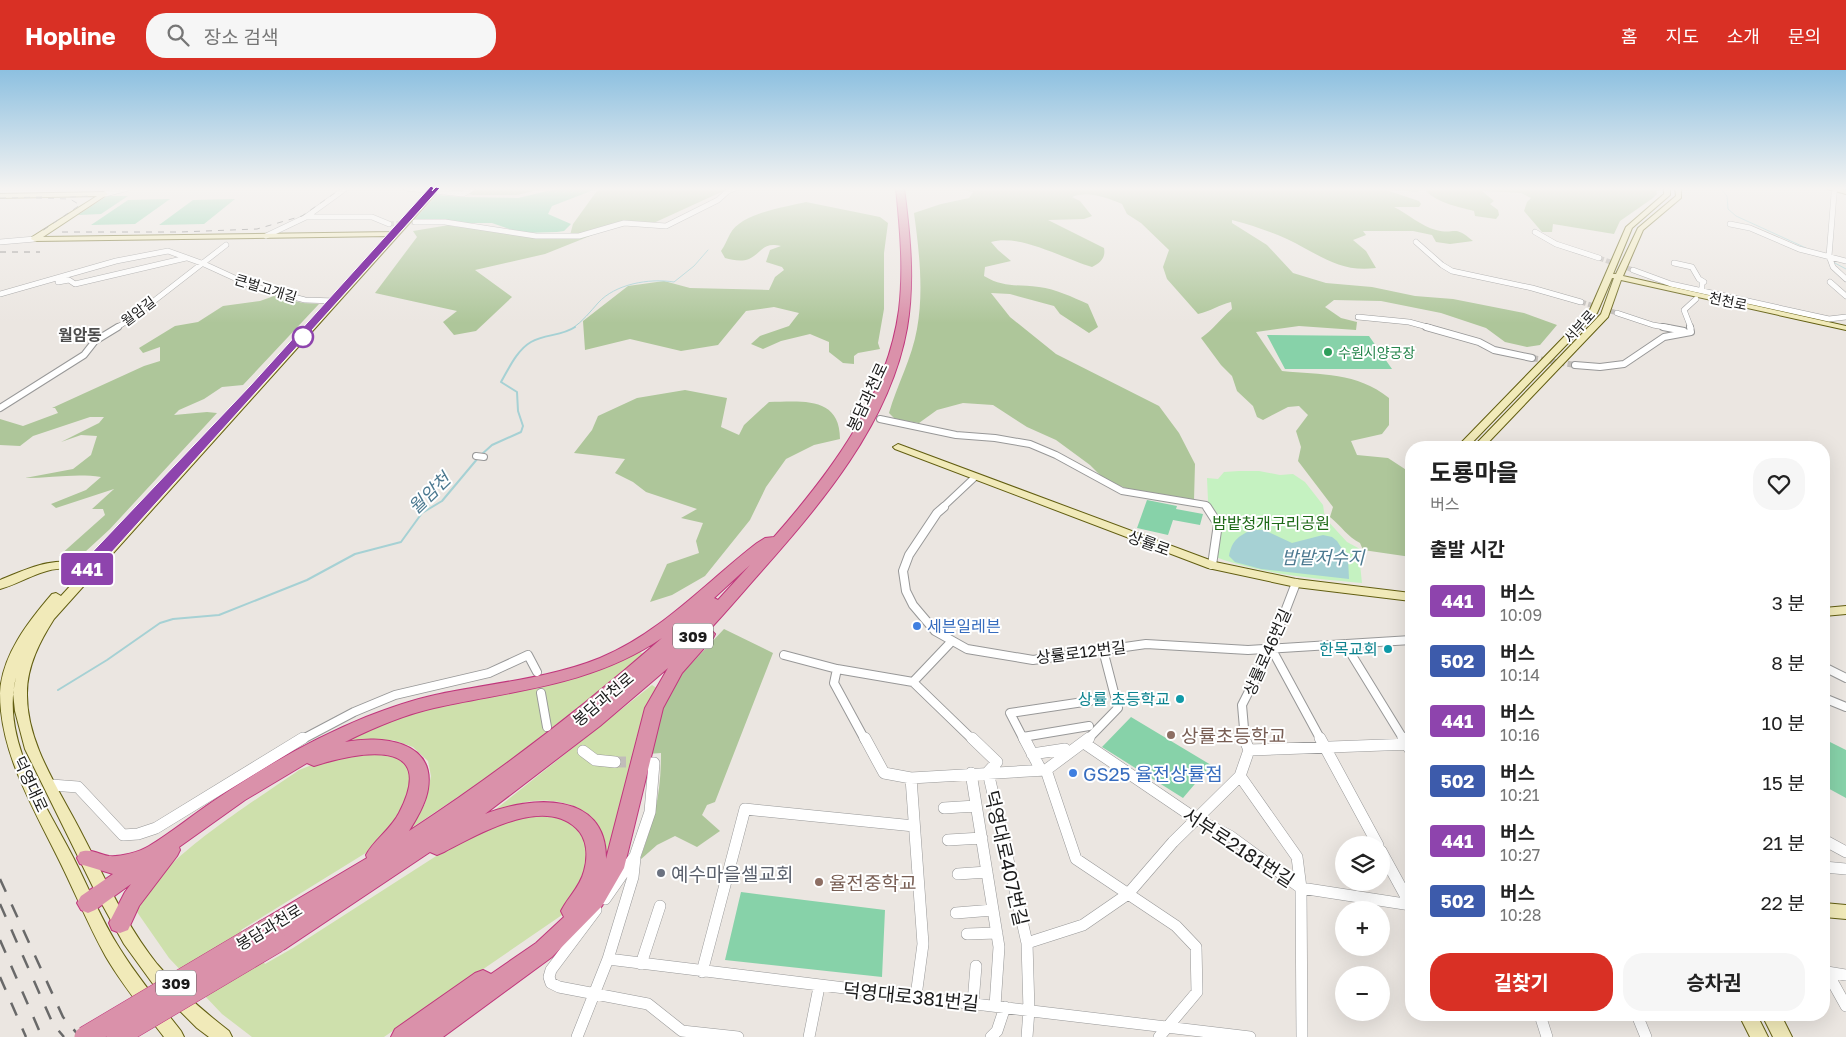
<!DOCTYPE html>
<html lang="ko">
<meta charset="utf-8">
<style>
:root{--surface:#fff;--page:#f6f6f6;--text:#222;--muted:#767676;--accent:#d93025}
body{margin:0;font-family:"Golos Text","Noto Sans KR",sans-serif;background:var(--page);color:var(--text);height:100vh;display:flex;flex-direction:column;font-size:19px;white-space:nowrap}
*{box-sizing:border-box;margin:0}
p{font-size:16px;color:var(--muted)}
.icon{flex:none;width:28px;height:28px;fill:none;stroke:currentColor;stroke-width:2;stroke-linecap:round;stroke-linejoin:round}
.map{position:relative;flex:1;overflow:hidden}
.details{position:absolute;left:1405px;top:371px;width:425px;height:580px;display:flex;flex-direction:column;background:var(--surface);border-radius:20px;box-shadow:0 5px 20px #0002}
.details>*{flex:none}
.badge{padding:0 10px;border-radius:4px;font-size:18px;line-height:32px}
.controls{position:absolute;left:1335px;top:766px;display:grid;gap:10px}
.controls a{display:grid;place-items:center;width:55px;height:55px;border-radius:50%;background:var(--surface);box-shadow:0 5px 20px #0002;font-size:25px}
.map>.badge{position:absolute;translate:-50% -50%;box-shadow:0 0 0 2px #fff}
h2{padding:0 25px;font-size:19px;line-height:45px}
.round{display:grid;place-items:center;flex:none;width:52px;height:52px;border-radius:20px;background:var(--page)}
.summary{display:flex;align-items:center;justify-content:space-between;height:85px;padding:0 25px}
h1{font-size:24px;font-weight:700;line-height:38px}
.action{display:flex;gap:10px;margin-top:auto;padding:10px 25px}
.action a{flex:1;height:58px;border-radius:20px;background:var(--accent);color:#fff;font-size:20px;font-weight:700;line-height:58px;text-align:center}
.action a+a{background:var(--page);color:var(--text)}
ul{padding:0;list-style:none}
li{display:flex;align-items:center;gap:15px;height:60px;padding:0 25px}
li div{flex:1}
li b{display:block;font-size:19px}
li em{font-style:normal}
li .badge{min-width:55px;font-weight:700;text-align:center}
header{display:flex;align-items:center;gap:30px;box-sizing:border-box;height:70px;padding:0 25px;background:var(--accent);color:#fff}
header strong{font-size:24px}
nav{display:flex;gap:28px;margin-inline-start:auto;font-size:18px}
.search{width:350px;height:45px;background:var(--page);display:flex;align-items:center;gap:12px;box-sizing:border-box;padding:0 18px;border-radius:20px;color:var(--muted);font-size:19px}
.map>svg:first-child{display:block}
.grass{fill:#cee0ac}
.forest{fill:#aec69a}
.park{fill:#c5f2c1}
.pitch{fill:#87d2a9}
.water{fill:#a6d1d4}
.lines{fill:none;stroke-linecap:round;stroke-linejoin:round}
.stream-far1{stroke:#a6d1d4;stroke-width:1}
.stream{stroke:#a6d1d4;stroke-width:2}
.street-tunnel-far2{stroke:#c1bdb9;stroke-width:5;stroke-dasharray:5 2.5;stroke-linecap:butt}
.street-tunnel-far1{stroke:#c1bdb9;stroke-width:6;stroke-dasharray:6 3;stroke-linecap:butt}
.street-tunnel{stroke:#c1bdb9;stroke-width:11;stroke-dasharray:11 5;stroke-linecap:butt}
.street-far3-casing{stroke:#989898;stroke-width:6}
.street-far2-casing{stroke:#989898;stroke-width:8}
.street-far1-casing{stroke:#989898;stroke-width:10}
.street-casing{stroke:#989898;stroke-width:12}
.secondary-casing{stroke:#625e11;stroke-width:2}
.highway-casing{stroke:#c0377c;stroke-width:2}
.street-far3{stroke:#fff;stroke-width:5}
.street-far2{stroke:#fff;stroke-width:6}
.street-far1{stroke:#fff;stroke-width:8}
.street{stroke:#fff;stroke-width:11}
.secondary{fill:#f1eab9;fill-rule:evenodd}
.highway{fill:#da91aa;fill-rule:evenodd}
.rail-far1{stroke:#696969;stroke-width:1;stroke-dasharray:6 6;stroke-linecap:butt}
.rail{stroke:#696969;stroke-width:2.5;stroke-dasharray:14 14;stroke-linecap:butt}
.highway-bridge-casing{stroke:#c0377c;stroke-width:22;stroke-linecap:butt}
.highway-bridge{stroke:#da91aa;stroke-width:21}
.line{fill:#8e44ad;stroke:#fff}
.stop-dot{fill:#fff;stroke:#8e44ad;stroke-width:2.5}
.leisure-dot{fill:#2e9e5b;stroke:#fff;stroke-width:2}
.shop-dot{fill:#3f7fe0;stroke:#fff;stroke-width:2}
.culture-dot{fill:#0f9aa8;stroke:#fff;stroke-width:2}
.education-dot{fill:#8d6e63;stroke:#fff;stroke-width:2}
.worship-dot{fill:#6b7280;stroke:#fff;stroke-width:2}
.labels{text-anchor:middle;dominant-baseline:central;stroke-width:4;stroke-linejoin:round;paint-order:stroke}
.far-street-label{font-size:14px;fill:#1b1b1b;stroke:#fff}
.far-leisure-label{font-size:14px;fill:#27864d;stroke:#fff;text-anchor:start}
.shield{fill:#fff;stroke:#5f5f5f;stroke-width:1}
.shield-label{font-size:15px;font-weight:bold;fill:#1b1b1b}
.far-quarter-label{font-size:16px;font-weight:bold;fill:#4e4e4e;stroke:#fff}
.street-label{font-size:16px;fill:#1b1b1b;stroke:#fff}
.park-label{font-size:16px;fill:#1e6a17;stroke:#fff}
.shop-label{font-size:16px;fill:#366cbe;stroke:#fff;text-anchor:start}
.culture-label{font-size:16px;fill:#0d838f;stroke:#fff;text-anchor:end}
.water-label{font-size:18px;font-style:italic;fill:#4c7990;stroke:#fff}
.near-education-label{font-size:19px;fill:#785e54;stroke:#fff;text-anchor:start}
.near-shop-label{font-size:19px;fill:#366cbe;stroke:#fff;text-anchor:start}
.near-street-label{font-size:19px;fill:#1b1b1b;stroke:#fff}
.near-worship-label{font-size:19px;fill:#5b616d;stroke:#fff;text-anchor:start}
</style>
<header>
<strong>Hopline</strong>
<div class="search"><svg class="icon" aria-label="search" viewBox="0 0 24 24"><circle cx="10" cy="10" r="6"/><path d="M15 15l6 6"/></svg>장소 검색</div>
<nav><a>홈</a><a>지도</a><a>소개</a><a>문의</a></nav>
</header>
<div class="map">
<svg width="1846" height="967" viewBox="0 0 1846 967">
<rect width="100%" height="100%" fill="#ebe6e1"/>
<path class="grass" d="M638 581 645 585 501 698 404 763 425 734 431 706 428 691 413 677 393 670 369 671 311 686 366 658 415 641Z
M652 615 660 620 648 637 637 666 612 783 598 812C599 797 602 780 600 765 595 736 557 728 532 731 518 733 504 738 491 743Z
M383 680 412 695 414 724 377 776 241 860 265 894 293 878 472 763 526 744 568 747 593 774 579 829 562 845 384 967H252L222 944 169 888 137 842C150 794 257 730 299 700L317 693Z"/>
<path class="forest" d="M477 118H546L517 125H473L469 124Z
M599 118H730L647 156H615L545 184 475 200 512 227 476 261 454 265 443 252 457 241 375 223 417 167 413 161 449 155 457 157H480L509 164 570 165 573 154Z
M954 118H1417L1419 120 1418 122 1383 119 1419 131 1421 134 1419 137H1394C1408 144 1421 156 1436 160 1456 165 1453 154 1473 171L1450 174 1436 172 1432 165 1413 161H1363L1366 165 1353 170 1366 181 1376 198C1339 203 1319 184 1287 169 1269 161 1251 155 1232 150V153L1267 175 1293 203 1326 213 1372 217 1415 226 1453 229 1524 243 1557 255 1540 275 1527 277 1505 272 1486 258 1441 243 1381 231 1334 230 1325 237 1341 248 1357 252 1356 260 1299 256 1256 262 1282 301C1321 305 1357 302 1389 328V355L1382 364 1351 371 1357 385 1388 388 1411 403V423L1409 434 1411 487 1363 480 1360 473C1348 467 1341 456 1330 447L1333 437 1298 391 1301 377 1296 361 1308 345 1299 336 1288 337 1263 350 1257 347 1253 336 1237 321 1232 306 1221 295 1201 268C1213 260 1220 249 1232 239L1231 232C1219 235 1211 241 1198 244L1167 209 1163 197 1169 180 1141 153 1127 144 1122 134C1108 128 1087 120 1072 127L1080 131 1092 146 1084 149 1048 150 1104 178C1106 188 1100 193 1092 197 1064 189 1020 163 991 172L998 180 1011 191 985 197 984 206C1004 218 1017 214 1039 217 1056 219 1072 227 1088 234L1098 257 1089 263 1060 244 1054 236 1010 224 991 223 1010 247 1056 284 1159 336 1179 363 1195 394 1194 430 1136 422 1105 410 1090 395 1056 370 1027 357 993 335 963 333 937 340 919 353 895 349 889 343C897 315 912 288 917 259 924 221 919 180 914 143L941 134 969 128 973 122Z
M1423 118H1656L1657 124 1653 128 1620 151 1614 164 1553 154 1552 162H1542L1524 141 1527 132 1531 128 1521 123 1482 121 1494 131 1490 134 1498 140 1499 145 1496 149 1475 146 1474 141C1456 136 1436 133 1423 118Z
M806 132 880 147 888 153 884 183V239L878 273 880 279 858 283 854 286V294L843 293 829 282V272L810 264 781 271 763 279 751 274 760 266 789 256 799 243 774 237 746 241 718 275 681 281 630 269 585 280 583 251 628 216 664 211 690 218 769 220 775 207 784 200 782 197 766 192 770 180 781 176C762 172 763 182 749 189 741 192 733 190 725 188L721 181C725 175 727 170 730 164 741 143 785 137 806 132Z
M274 226 303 233 319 234 243 315 222 317 204 329 179 340 174 345 207 342 217 343 110 459 85 482 76 486H59L105 445 103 439H92L114 419 56 438 51 434 86 420 101 407C76 403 51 408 25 408L73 399 91 385 97 366 81 365 61 372 99 353 104 347H90L33 366 20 376 0 375V349L23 356 58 343 55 338H52L144 296 160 291V277L143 283 139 278 175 256 198 252 223 236 260 231Z
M685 320 727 328 721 357 739 365 744 355 769 332C800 332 840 325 840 369L814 375 786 389 766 417 750 450 705 506 672 525 650 532 667 494 699 483 696 471 703 453 681 448 697 439 646 422 633 412 615 403 625 389 574 383 592 360 598 346 637 328Z
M724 559 773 583 715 732 707 735 702 745 720 761 697 777 675 766 657 775 640 790C654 749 661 726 661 683L648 684 660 639 677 609Z"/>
<path class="park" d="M1239 401H1259L1280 405 1293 404 1305 412 1323 435 1325 448 1347 472 1360 479 1354 482 1360 494 1362 513C1310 508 1259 504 1210 485L1215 461 1208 431 1207 408 1218 409 1224 402Z"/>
<path class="pitch" d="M560 118H595L591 121 552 136 548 144 571 154 564 161 557 162 521 163 492 153H459L442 149 414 150 437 125 461 127 518 128Z
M107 126H128L101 144 78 145Z
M170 129 135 154 91 155 128 130Z
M235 129 204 154 159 155 193 130Z
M1267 265 1369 266 1392 299H1285Z
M1147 430 1177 436 1176 439 1203 444 1200 455 1173 450 1168 465 1137 458Z
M1131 647 1211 695 1183 728 1102 677Z
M1824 669 1846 680V728L1824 716Z
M741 822 885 840 882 907 725 890Z"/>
<path class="water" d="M1251 460H1264L1292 473 1323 465 1332 467 1337 471 1348 488 1349 509 1261 499 1235 492 1229 486C1232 471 1237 467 1251 460Z"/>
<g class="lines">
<path class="stream-far1" d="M1720 118 1727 126 1728 139 1736 146 1806 178
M1833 192 1846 199
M573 258C583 251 590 242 598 233 615 214 649 208 674 212L694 196 708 180"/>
<path class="stream" d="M481 385 492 375 521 362 523 356 518 341 517 322 501 312C509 298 517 280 531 272 545 264 562 266 575 257
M58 620 107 590 160 553 173 549 219 545 307 510 355 484 401 472 422 443 442 431 478 388"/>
<path class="street-tunnel-far2" d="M389 154 415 152
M1599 188 1633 200
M1581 232 1617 243"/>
<path class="street-tunnel-far1" d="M1532 288 1575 295
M850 343 873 347"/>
<path class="street-tunnel" d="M615 692H641"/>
<defs>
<path id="street-far3" d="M406 118 463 124 473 118
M1838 118 1835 119 1834 124 1829 186 1833 197 1846 209
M105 124 128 118
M306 147H372L389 154
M415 152H445L536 166H579L624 153 666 156 718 130 728 121 735 118
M1730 154 1750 158 1799 179 1846 191
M1535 162 1556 174 1599 188
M266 166 306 147 346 118
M0 172 35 169
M1416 172 1442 195 1452 201 1532 218 1581 232
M1674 193 1692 197 1699 209 1704 212H1702V221
M1633 200 1671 214 1829 249 1846 247
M58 212 69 210 75 214 186 188
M1830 212 1846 226
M0 224 116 191 168 181 204 194 252 216 305 230 335 231
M1617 243 1653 255 1670 258
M1358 247 1409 252 1431 258
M116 258 132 248 226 175
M1691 258 1684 240 1696 229"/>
<path id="street-far2" d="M1426 257 1479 272 1494 280 1532 288
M1663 257 1684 261
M1575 295 1600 297 1624 294 1664 267 1691 262 1690 257
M0 338 84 285 95 271 118 257
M880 349 956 365 995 368 1030 374 1056 385 1122 421 1206 435 1208 438
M476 386 484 387
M942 438 975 407"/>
<path id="street-far1" d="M944 437 937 443 909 485 903 501 906 521 913 535 935 561 967 579 1033 590 1146 574 1248 580 1411 570
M1207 437 1218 454 1212 495
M951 572 913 612 973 670
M1345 574 1404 670
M1271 578 1321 670
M784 585 837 599 913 612
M1824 597 1846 608
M837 599 834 613 865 670
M541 623 547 657
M1824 628 1846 637
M1023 667 1089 656
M301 670 354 642 395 625 489 603 528 585 537 602
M1024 670 1010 643 1090 631
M1087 670 1118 638 1103 580
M1245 670 1242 635 1271 578 1296 513"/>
<path id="street" d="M865 668 884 703 911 708 1046 700
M972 668 997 692 988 702 1027 873 1029 940 1027 967
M1024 668 1041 700
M1089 668 1046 700 1076 789 1176 856 1196 877 1197 922 1159 967
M1244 668 1249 680
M1320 668 1378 775
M1403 668 1411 681
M1084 673 1196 749 1230 766 1301 818 1411 835
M1249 680 1240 706 1297 787 1301 818 1302 967
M1249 680 1411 674
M583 681 595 690 615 692
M1032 684 1065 679
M971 703 999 877 995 936
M911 708 923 874 916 926
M51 715 78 717 123 765 138 764 156 758 303 668
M944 738 976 736
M948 770 982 768
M1824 770 1846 782
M1381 781 1410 834
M1824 797 1846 799
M958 804 987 802
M605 829 635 786 650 742 654 693H647
M596 840 551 900 549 907 551 913 559 917 648 934 682 961 738 967
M956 843 993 840
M967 864 997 863
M1027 873 1083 855 1128 824 1173 772 1240 706
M608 889 633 807 635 788
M641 894 660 836
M702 902 745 739 914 756
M1827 902 1846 936
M1827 902 1846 905
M973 933 976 896
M1540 945 1547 967
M1637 945 1646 967
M577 967 608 889C822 917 1036 941 1250 967
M809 967 819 917
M991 967 997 961 1005 937"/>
<path id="secondary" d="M435 118H441L54 549C40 571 27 596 27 623 26 674 61 722 83 766 106 810 126 855 157 894 178 919 203 941 229 961L232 967H209L197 958 153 914 124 874 97 825 25 679 15 641 13 623 16 607C0 670 46 734 73 787 89 818 101 850 120 879 138 908 160 934 181 961L184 967H164C144 941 123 916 106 887 87 853 73 817 55 782 30 732 0 680 0 623 2 585 28 552 52 524L56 523 61 526 83 502C52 490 28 511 0 519V510C29 498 58 484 89 496L390 166 35 171 31 169 32 167 97 126 0 128V124L105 122 108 124 43 167 394 162Z
M1664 118H1670V125L1632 158 1613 204H1616L1638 158 1676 126 1675 118H1681V128L1643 160 1623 206 1846 256V260L1621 210 1608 247 1483 378H1472L1601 244 1614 208H1612L1597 243 1467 378H1456L1590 240 1626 157 1664 124Z
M1827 118 1846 120V124L1828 119Z
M898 374 1215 492 1296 509 1411 523V531L1296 517 1208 498 895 379 893 377Z
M1846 536V544L1824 546V538Z
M1824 833 1846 835V849L1824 847Z
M1739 945H1757L1768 967H1750Z
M1762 945H1781L1792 967H1773Z"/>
<path id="highway" d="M896 118H904C910 164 915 211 907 258 890 354 820 435 758 505 742 523 726 542 710 559L715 564 713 568 682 603 663 638 624 798 602 836 552 887 443 967H391L395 959 475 903 483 900 491 904 536 873 564 847 561 841C568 827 580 817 584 801 588 787 588 769 576 758 542 726 477 765 444 782L437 785 430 782 285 879 277 882 269 879 266 872 267 869 259 866 256 859 259 852 367 788 366 785C373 771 391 759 399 743 439 666 358 682 314 696L307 693 245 730 179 777 180 780 177 786 139 836 128 860 120 863 112 860 109 853 125 822 131 814 95 840 88 843 81 840 77 833 81 826 113 804 80 794 77 788 80 782C90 778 98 784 109 786 121 787 139 782 149 776 171 763 191 746 212 732 260 699 312 669 366 647 389 638 412 630 435 625 490 613 548 609 600 588 662 562 705 513 757 473L765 468 774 467C831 402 887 328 899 240 904 199 900 158 896 118ZM750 495 718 530 714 528ZM662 568C582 638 498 703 409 761 416 750 426 733 428 719 436 670 380 665 345 672 373 658 403 645 434 638 515 620 591 616 662 568ZM668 598 645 638 606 789C607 720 530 726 485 744L600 656Z"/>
</defs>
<use href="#street-far3" class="street-far3-casing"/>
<use href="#street-far2" class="street-far2-casing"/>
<use href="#street-far1" class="street-far1-casing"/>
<use href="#street" class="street-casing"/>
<use href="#secondary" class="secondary-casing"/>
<use href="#highway" class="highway-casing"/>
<use href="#street-far3" class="street-far3"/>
<use href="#street-far2" class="street-far2"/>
<use href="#street-far1" class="street-far1"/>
<use href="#street" class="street"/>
<use href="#secondary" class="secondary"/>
<use href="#highway" class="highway"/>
<path class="rail-far1" d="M70 127 93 126
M0 128 42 127
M36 128 70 129 80 135 42 161
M62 162H180L257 159 302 146 342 118
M0 182H40"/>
<path class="rail" d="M0 809 63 947 80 967
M0 834 53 954 64 967
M0 870 42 967
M0 907 26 967"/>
<defs>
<path id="highway-bridge" d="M85 967 267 859
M117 967 277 872"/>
</defs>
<use href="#highway-bridge" class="highway-bridge-casing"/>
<use href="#highway-bridge" class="highway-bridge"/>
</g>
<linearGradient id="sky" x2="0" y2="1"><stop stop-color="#8dc0e0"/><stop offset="0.47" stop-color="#f6f4f2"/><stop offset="1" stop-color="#f6f4f2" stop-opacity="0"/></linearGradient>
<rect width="1846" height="253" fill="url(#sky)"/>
<path class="line" d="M431 116 434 118 432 121 436 117 440 118 93 503 89 504 80 500V495L250 316Z"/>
<circle class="stop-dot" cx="303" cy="267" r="10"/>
<circle class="leisure-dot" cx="1328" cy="282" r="5"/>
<g class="shop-dot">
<circle cx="917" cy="556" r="5"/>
<circle cx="1073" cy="703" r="5"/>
</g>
<g class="culture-dot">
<circle cx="1388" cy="579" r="5"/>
<circle cx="1180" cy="629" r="5"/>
</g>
<g class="education-dot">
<circle cx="1171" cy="665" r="5"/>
<circle cx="819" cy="812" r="5"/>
</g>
<circle class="worship-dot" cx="661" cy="803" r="5"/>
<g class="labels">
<g class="far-street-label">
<text transform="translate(266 218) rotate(17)">큰벌고개길</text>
<text transform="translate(1728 231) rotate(12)">천천로</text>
<text transform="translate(138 241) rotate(-37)">월암길</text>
<text transform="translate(1579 256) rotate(-48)">서부로</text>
</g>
<g class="far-leisure-label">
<text x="1338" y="282">수원시양궁장</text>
</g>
<g class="shield">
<rect x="673" y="553.5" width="40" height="25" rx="4"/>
<rect x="156" y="900.5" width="40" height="25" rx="4"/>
</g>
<g class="shield-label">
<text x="693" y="566">309</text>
<text x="176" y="913">309</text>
</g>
<g class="far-quarter-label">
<text x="80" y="265">월암동</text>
</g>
<g class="street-label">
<text transform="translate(867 327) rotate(-65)">봉담과천로</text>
<text transform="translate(1149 473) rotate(20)">상률로</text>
<text transform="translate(1081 582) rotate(-7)">상률로12번길</text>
<text transform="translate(1267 582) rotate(-66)">상률로46번길</text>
<text transform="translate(603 629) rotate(-40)">봉담과천로</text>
<text transform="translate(31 714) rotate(65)">덕영대로</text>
<text transform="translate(269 857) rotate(-31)">봉담과천로</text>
</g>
<g class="park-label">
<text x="1271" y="453">밤밭청개구리공원</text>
</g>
<g class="shop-label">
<text x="927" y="556">세븐일레븐</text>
</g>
<g class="culture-label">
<text x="1378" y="579">한목교회</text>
<text x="1170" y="629">상률 초등학교</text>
</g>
<g class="water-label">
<text transform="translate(429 423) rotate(-44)">월암천</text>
<text x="1323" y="487">밤밭저수지</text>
</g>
<g class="near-education-label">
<text x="1181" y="665">상률초등학교</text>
<text x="829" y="812">율전중학교</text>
</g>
<g class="near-shop-label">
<text x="1083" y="703">GS25 율전상률점</text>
</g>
<g class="near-street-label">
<text transform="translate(1239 777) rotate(33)">서부로2181번길</text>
<text transform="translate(1007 788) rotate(77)">덕영대로407번길</text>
<text transform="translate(911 926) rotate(6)">덕영대로381번길</text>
</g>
<g class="near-worship-label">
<text x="671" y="803">예수마을셀교회</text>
</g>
</g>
</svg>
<div class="controls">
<a><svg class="icon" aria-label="layers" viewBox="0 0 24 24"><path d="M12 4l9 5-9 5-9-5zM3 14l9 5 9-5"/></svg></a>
<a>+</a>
<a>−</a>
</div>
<b class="badge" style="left:87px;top:499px;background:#8e44ad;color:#fff">441</b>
<section class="details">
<div class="summary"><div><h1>도룡마을</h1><p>버스</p></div><a class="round"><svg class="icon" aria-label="heart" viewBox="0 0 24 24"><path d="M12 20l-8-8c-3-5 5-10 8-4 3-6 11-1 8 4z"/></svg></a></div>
<h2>출발 시간</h2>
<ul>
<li><span class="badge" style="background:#8e44ad;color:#fff">441</span><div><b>버스</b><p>10:09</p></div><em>3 분</em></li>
<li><span class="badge" style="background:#3d5bab;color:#fff">502</span><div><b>버스</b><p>10:14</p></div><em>8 분</em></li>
<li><span class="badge" style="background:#8e44ad;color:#fff">441</span><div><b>버스</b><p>10:16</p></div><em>10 분</em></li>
<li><span class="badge" style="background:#3d5bab;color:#fff">502</span><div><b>버스</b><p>10:21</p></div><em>15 분</em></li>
<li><span class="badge" style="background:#8e44ad;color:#fff">441</span><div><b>버스</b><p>10:27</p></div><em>21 분</em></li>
<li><span class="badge" style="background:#3d5bab;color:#fff">502</span><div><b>버스</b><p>10:28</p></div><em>22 분</em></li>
</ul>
<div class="action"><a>길찾기</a><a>승차권</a></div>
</section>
</div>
